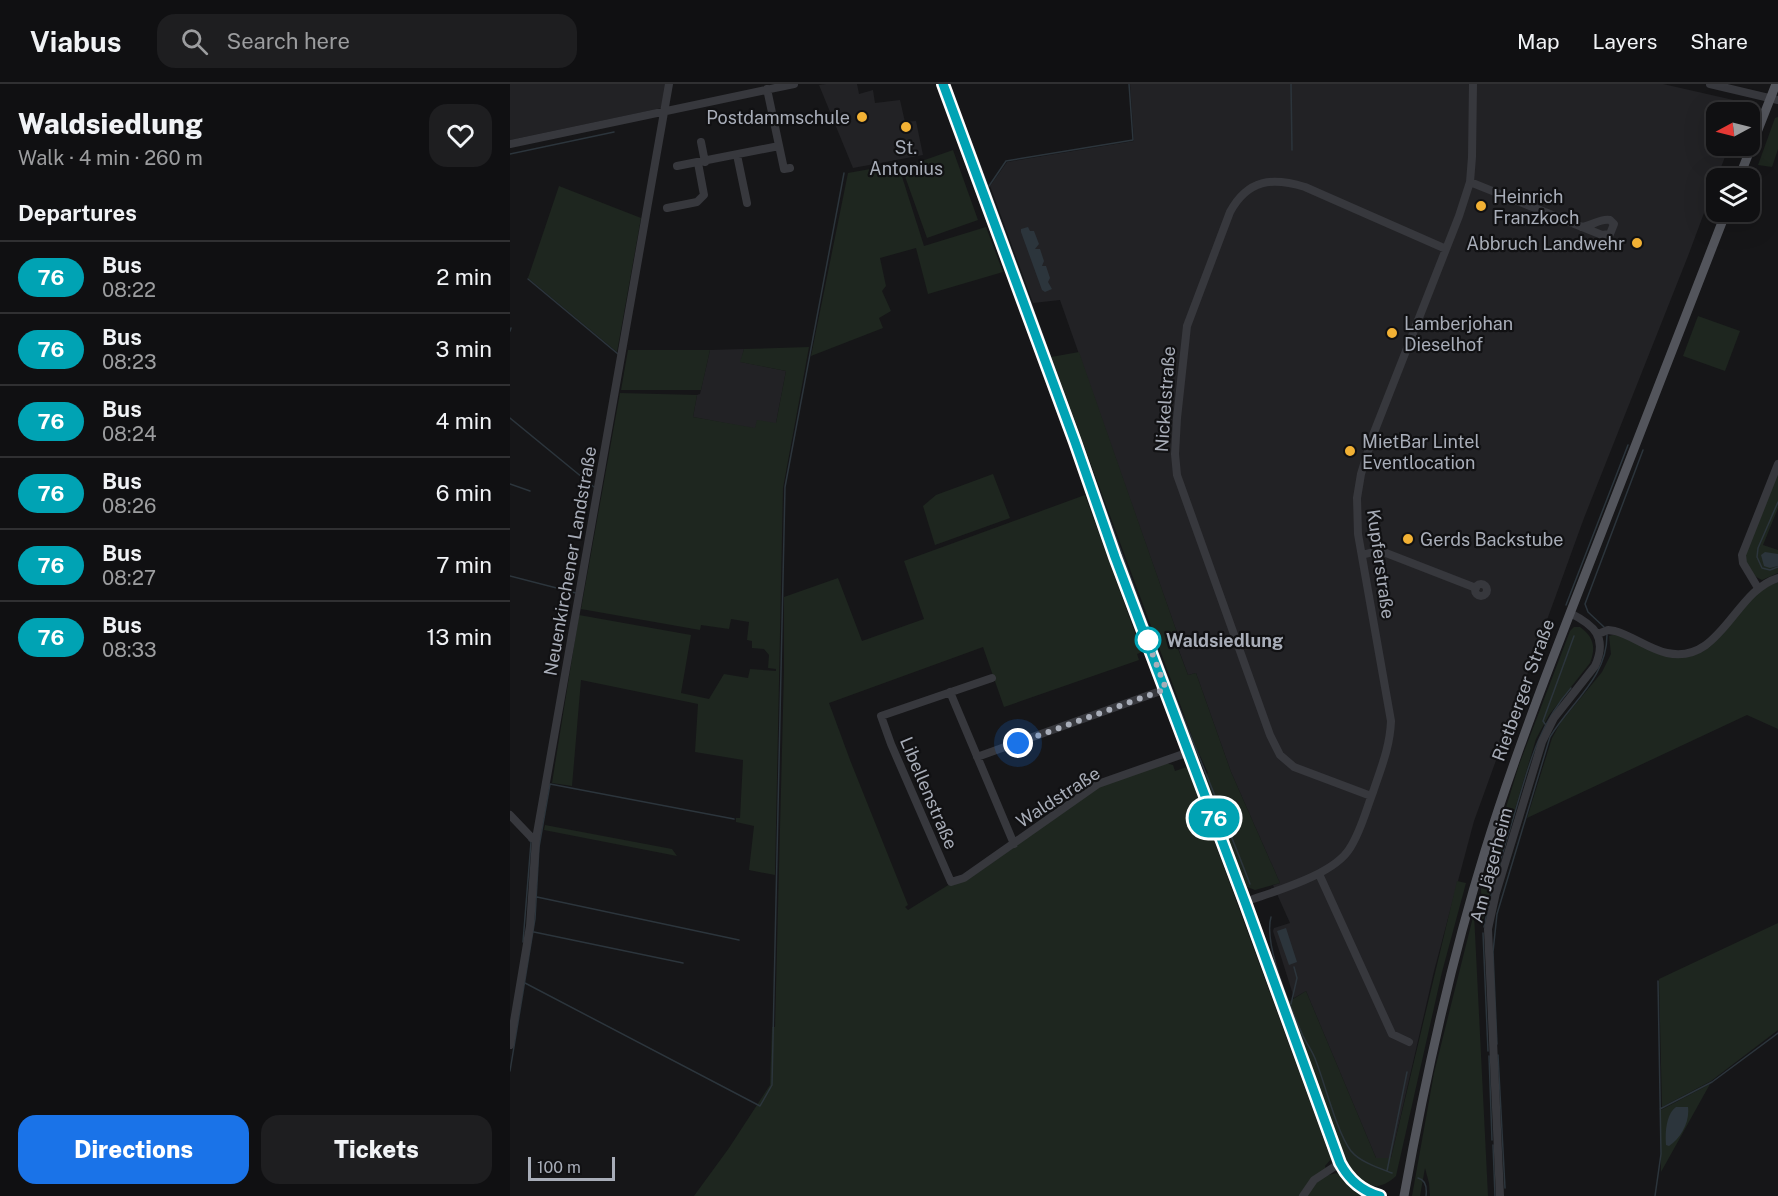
<!DOCTYPE html>
<meta charset="utf-8">
<style>
:root{--surface:#101012;--page:#1e1e20;--text:#f1f3f6;--muted:#9c9d9f;--line:#303032;--accent:#1a73e8}
body{margin:0;font-family:"Public Sans",sans-serif;background:var(--page);color:var(--text);height:100vh;display:flex;flex-direction:column;font-size:22px;white-space:nowrap}
*{box-sizing:border-box;margin:0}
p{font-size:20px;color:var(--muted)}
.icon{flex:none;width:33px;height:33px;fill:none;stroke:currentColor;stroke-width:2;stroke-linecap:round;stroke-linejoin:round}
.map{position:relative;flex:1;overflow:hidden}
.panel{display:flex;flex-direction:column;background:var(--surface);width:510px}
.panel>*{flex:none}
.badge{padding:0 12px;border-radius:20px;font-size:21px;line-height:39px}
.needle{width:39px;rotate:263deg}
.tools{position:absolute;left:1196px;top:18px;display:grid;gap:12px}
.tools a{display:grid;place-items:center;width:54px;height:54px;border-radius:12px;background:var(--surface);box-shadow:0 6px 24px #0002,0 0 0 2px var(--line);font-size:30px}
.scale{position:absolute;left:18px;bottom:15px;width:87px;box-sizing:border-box;padding-left:6px;border:3px solid #a8adb8;border-top:0;font-size:16px;line-height:21px;white-space:nowrap;color:#a8adb8;-webkit-text-stroke:4px #111113;paint-order:stroke}
.you{position:absolute;width:30px;height:30px;margin:-15px;border:4px solid #fff;border-radius:50%;background:#1a73e8;box-shadow:0 0 0 9px #1a73e833}
.map>.badge{position:absolute;translate:-50% -50%;box-shadow:0 0 0 3px #fff}
h2{padding:0 18px;font-size:22px;line-height:54px}
.round{display:grid;place-items:center;flex:none;width:63px;height:63px;border-radius:18px;background:var(--page)}
.headline{display:flex;align-items:center;justify-content:space-between;height:102px;padding:0 18px}
h1{font-size:28px;font-weight:800;line-height:45px}
.primary-button{display:flex;gap:12px;margin-top:auto;padding:12px 18px}
.primary-button a{flex:1;height:69px;border-radius:18px;background:var(--accent);color:#fff;font-size:24px;font-weight:800;line-height:69px;text-align:center}
.primary-button a+a{background:var(--page);color:var(--text)}
ul{padding:0;list-style:none}
li{display:flex;align-items:center;gap:18px;height:72px;padding:0 18px;border-top:2px solid var(--line)}
li div{flex:1}
li b{display:block;font-size:22px}
li em{font-style:normal}
li .badge{min-width:66px;font-weight:700;text-align:center}
header{display:flex;align-items:center;gap:36px;box-sizing:border-box;height:84px;padding:0 30px;background:var(--surface);border-bottom:2px solid var(--line)}
header strong{font-size:28px}
nav{display:flex;gap:33px;margin-inline-start:auto;font-size:21px}
.search{width:420px;height:54px;background:var(--page);display:flex;align-items:center;gap:15px;box-sizing:border-box;padding:0 21px;border-radius:18px;color:var(--muted);font-size:22px}
main{display:flex;flex:1;min-height:0}
.map>svg:first-child{display:block}
.built{fill:#222225}
.green{fill:#1e261f}
.water{fill:#2c353c}
.lines{fill:none;stroke-linecap:round;stroke-linejoin:round}
.stream{stroke:#2c353c;stroke-width:1.5}
.minor{stroke:#37383d;stroke-width:8}
.major{stroke:#53555c;stroke-width:9}
.line-casing{stroke:#fff;stroke-width:14}
.line{stroke:#00a3b4;stroke-width:9}
.walk{stroke:#a8adb8;stroke-width:6;stroke-dasharray:0 10.8}
.poi-dot{fill:#f2b134;stroke:#111113;stroke-width:2}
.stop-dot{fill:#fff;stroke:#00a3b4;stroke-width:3}
.labels{text-anchor:middle;dominant-baseline:central;stroke-width:4.5;stroke-linejoin:round;paint-order:stroke}
.poi-label{font-size:18px;fill:#a8adb8;stroke:#111113;text-anchor:start}
.street-label{font-size:18px;fill:#a8adb8;stroke:#111113}
.stop-label{font-size:18px;font-weight:bold;fill:#a8adb8;stroke:#111113;text-anchor:start}
</style>
<header>
<strong>Viabus</strong>
<div class="search"><svg class="icon" aria-label="search" viewBox="0 0 24 24"><circle cx="10" cy="10" r="6"/><path d="M15 15l6 6"/></svg>Search here</div>
<nav><a>Map</a><a>Layers</a><a>Share</a></nav>
</header>
<main>
<section class="panel">
<div class="headline"><div><h1>Waldsiedlung</h1><p>Walk · 4 min · 260 m</p></div><a class="round"><svg class="icon" aria-label="heart" viewBox="0 0 24 24"><path d="M12 20l-8-8c-3-5 5-10 8-4 3-6 11-1 8 4z"/></svg></a></div>
<h2>Departures</h2>
<ul>
<li><span class="badge" style="background:#00a3b4;color:#fff">76</span><div><b>Bus</b><p>08:22</p></div><em>2 min</em></li>
<li><span class="badge" style="background:#00a3b4;color:#fff">76</span><div><b>Bus</b><p>08:23</p></div><em>3 min</em></li>
<li><span class="badge" style="background:#00a3b4;color:#fff">76</span><div><b>Bus</b><p>08:24</p></div><em>4 min</em></li>
<li><span class="badge" style="background:#00a3b4;color:#fff">76</span><div><b>Bus</b><p>08:26</p></div><em>6 min</em></li>
<li><span class="badge" style="background:#00a3b4;color:#fff">76</span><div><b>Bus</b><p>08:27</p></div><em>7 min</em></li>
<li><span class="badge" style="background:#00a3b4;color:#fff">76</span><div><b>Bus</b><p>08:33</p></div><em>13 min</em></li>
</ul>
<div class="primary-button"><a>Directions</a><a>Tickets</a></div>
</section>
<div class="map">
<svg width="1268" height="1112" viewBox="0 0 1268 1112">
<rect width="100%" height="100%" fill="#161618"/>
<path class="built" d="M0 0H156L152 24 0 56Z
M316 0H347L349 10 363 6 365 19 390 16 395 38 406 37 413 71 343 84 309 1Z
M620 0H1153L1241 20 1242 23 1239 32V28H1206V62H1219L1178 172 1074 434 964 737 924 887 881 1074H866L796 907 784 914 763 847 764 844 780 839 763 801 770 799 721 688 686 589 678 591 667 561 671 560 550 216 523 219 480 102 497 78 624 57Z
M234 265 231 278 276 287 266 339 246 345 183 333 187 311 190 310 200 266Z"/>
<path class="green" d="M1268 33V65L1262 83 1248 81 1265 34Z
M443 66 468 136 417 154 392 84Z
M388 80 414 162 476 143 493 188 418 210 406 164 370 174 376 202 372 207 381 227 369 234 373 244 301 272 338 89Z
M49 102 131 134 107 268 18 194Z
M1188 232 1230 247 1215 287 1173 272Z
M299 263 273 404 265 791 239 786 244 742 226 738V734H230L233 676 185 668 188 620 71 596 62 702 42 699 69 531 181 551 171 609 199 615 214 590 238 594 240 585 266 587V585L258 584 259 571 254 565 242 564V557L237 556 239 538 221 535 219 545 191 541 190 546 71 525 110 309 187 311 183 333 245 344 247 336 266 339 276 287 230 278 234 265Z
M118 266H200L191 306H111Z
M569 268 671 560 667 562 678 591 686 589 721 688 770 799 745 806 737 803 694 693 698 689 686 663 541 273Z
M1268 385V424L1253 461 1268 466V489L1252 496C1244 492 1238 489 1236 480 1230 462 1260 405 1268 385Z
M483 390 500 434 425 461 413 422 426 411Z
M575 411 632 568 627 570 629 576 494 623 473 563 319 619 340 676 398 821 395 823 398 826 440 800 456 797 591 702 656 679 663 681 665 687 677 683 821 1075 815 1082 818 1091 827 1089C836 1095 842 1106 851 1112H184L219 1064 260 1001 262 943H265L274 586V513L328 494 352 557 414 535 394 477Z
M1268 498V645L1237 631 1017 734 1042 654 1051 638 1092 588 1101 570 1099 552 1106 550C1137 564 1176 588 1205 558 1215 548 1223 537 1232 526 1242 514 1252 503 1268 498Z
M1064 543H1070C1084 553 1086 564 1080 579L1039 631 1026 655 981 805 972 840 971 805 1009 681 1060 547Z
M35 741 162 765 167 772 34 746Z
M947 797 956 799 932 888 886 1092C865 1112 845 1100 834 1076L775 920 796 907 866 1074H881Z
M964 829 978 1112H920L919 1099 915 1084 910 1112H902L924 989Z
M1268 839V946L1201 997 1152 1023 1149 895Z
M1200 1000 1151 1088V1026Z"/>
<path class="water" d="M518 143 520 147H524L529 160 525 165H530L534 177 532 182H536L540 194 538 198 542 205 535 208 532 206 511 148V145Z
M1255 468 1268 470V482L1260 484 1254 482 1251 471Z
M776 844 787 878 779 881 767 847Z
M1166 1023H1178C1180 1038 1171 1054 1159 1062L1156 1061C1155 1049 1156 1030 1166 1023Z"/>
<g class="lines">
<path class="stream" d="M781 0 782 66
M441 34 497 186
M459 52C524 223 584 396 648 568 677 646 710 722 740 800
M0 70 104 48
M479 102 496 77 623 56 619 0
M498 191 521 254
M18 195 108 270
M0 247 1 244
M537 296 559 356
M0 334 84 403
M562 364 577 405
M0 400 20 407
M579 410 584 423
M1268 418 1248 464 1247 473 1252 484 1260 486 1268 483
M0 492 66 509
M1056 521 1118 361
M1094 543 1078 528 1075 520 1133 366
M1035 640 1033 637 1064 552
M678 681 693 721
M695 727 734 833
M27 813 229 856
M761 833C753 861 781 925 793 952 797 960 803 968 806 977 815 1000 827 1049 841 1067 850 1078 869 1084 882 1089
M737 841 820 1069
M974 843C981 806 992 771 1003 735 1018 686 1026 644 1061 604
M24 848 173 879
M973 849 978 967
M13 858 21 758 19 756
M15 899 250 1022 262 1001 275 403 334 89
M781 920 787 894 784 883
M987 960 983 868 987 830 1040 653C1061 618 1097 594 1097 551
M988 971 995 1104
M979 972 982 1056
M0 987 25 835 29 763 40 700 224 735
M1150 1025 1202 998 1268 949
M983 1061 985 1112
M877 1087 897 988
M908 1094C916 1096 917 1104 916 1112
M1145 1112 1151 1070 1148 897"/>
<path class="minor" d="M433 0 565 358 605 473 735 818 830 1079C839 1097 851 1107 871 1112
M1200 0 1268 16
M257 5 274 85 280 84
M191 58 195 78
M0 60 284 0
M227 71 237 119
M167 82 269 62
M960 98 1092 151 1100 150 1104 140 1100 136C1090 134 1082 142 1072 143
M157 124 187 118 194 111 188 79
M852 471 863 468 876 469 966 504
M965 506a6 6 0 1 1 12 0a6 6 0 1 1-12 0Z
M1248 504 1233 479 1232 471 1268 380
M1088 550 1098 546 1105 547C1123 552 1139 565 1157 569 1211 581 1224 507 1268 494
M482 594 371 632 381 660 441 798 454 794 588 700 679 668
M440 608 504 760
M467 673 656 605
M861 712 784 683 770 671 760 651 667 391 665 370 667 334 677 242 720 128C738 95 762 93 795 103L936 165
M0 731 22 754 26 755
M809 790 882 950 899 958
M735 818C765 807 824 791 840 764 851 747 856 726 863 708 871 684 880 663 881 637L848 450 847 414 851 390 863 351 949 132 960 98 962 73 963 0
M0 961 20 842 26 755 159 0
M793 1112 804 1096 830 1079
M990 1112 978 845 986 809 1032 658 1044 634 1085 582C1098 553 1084 541 1060 529"/>
<path class="major" d="M1229 94 1266 0
M894 1112C915 995 940 880 975 767 1006 667 1044 570 1082 473 1126 357 1171 242 1216 128"/>
</g>
<g class="lines">
<defs>
<path id="line" d="M433 0 565 358 605 473 735 818 830 1079C839 1096 851 1107 870 1112"/>
</defs>
<use href="#line" class="line-casing"/>
<use href="#line" class="line"/>
<path class="walk" d="M508 659 656 605 634 548 638 556"/>
</g>
<g class="poi-dot">
<circle cx="352" cy="33" r="6"/>
<circle cx="396" cy="43" r="6"/>
<circle cx="971" cy="122" r="6"/>
<circle cx="1127" cy="159" r="6"/>
<circle cx="882" cy="249" r="6"/>
<circle cx="840" cy="367" r="6"/>
<circle cx="898" cy="455" r="6"/>
</g>
<circle class="stop-dot" cx="638" cy="556" r="12"/>
<g class="labels">
<g class="poi-label">
<text x="340" y="33" text-anchor="end">Postdammschule</text>
<text x="396" y="63" text-anchor="middle">St.<tspan x="396" dy="21">Antonius</tspan></text>
<text x="983" y="112">Heinrich<tspan x="983" dy="21">Franzkoch</tspan></text>
<text x="1115" y="159" text-anchor="end">Abbruch Landwehr</text>
<text x="894" y="239">Lamberjohan<tspan x="894" dy="21">Dieselhof</tspan></text>
<text x="852" y="357">MietBar Lintel<tspan x="852" dy="21">Eventlocation</tspan></text>
<text x="910" y="455">Gerds Backstube</text>
</g>
<g class="street-label">
<text transform="translate(655 315) rotate(-86)">Nickelstraße</text>
<text transform="translate(60 477) rotate(-80)">Neuenkirchener Landstraße</text>
<text transform="translate(871 480) rotate(82)">Kupferstraße</text>
<text transform="translate(1013 606) rotate(-70)">Rietberger Straße</text>
<text transform="translate(419 709) rotate(67)">Libellenstraße</text>
<text transform="translate(548 713) rotate(-33)">Waldstraße</text>
<text transform="translate(981 781) rotate(-75)">Am Jägerheim</text>
</g>
<g class="stop-label">
<text x="656" y="556">Waldsiedlung</text>
</g>
</g>
</svg>
<div class="tools">
<a><svg class="needle" viewBox="-14 -14 28 28"><path d="M0-13l5 13h-10z" fill="#e53935"/><path d="M0 13l5-13h-10z" fill="#9c9d9f"/></svg></a>
<a><svg class="icon" aria-label="layers" viewBox="0 0 24 24"><path d="M12 4l9 5-9 5-9-5zM3 14l9 5 9-5"/></svg></a>
</div>
<div class="scale">100 m</div>
<div class="you" style="left:508px;top:659px"></div>
<b class="badge" style="left:704px;top:734px;background:#00a3b4;color:#fff">76</b>
</div>
</main>
